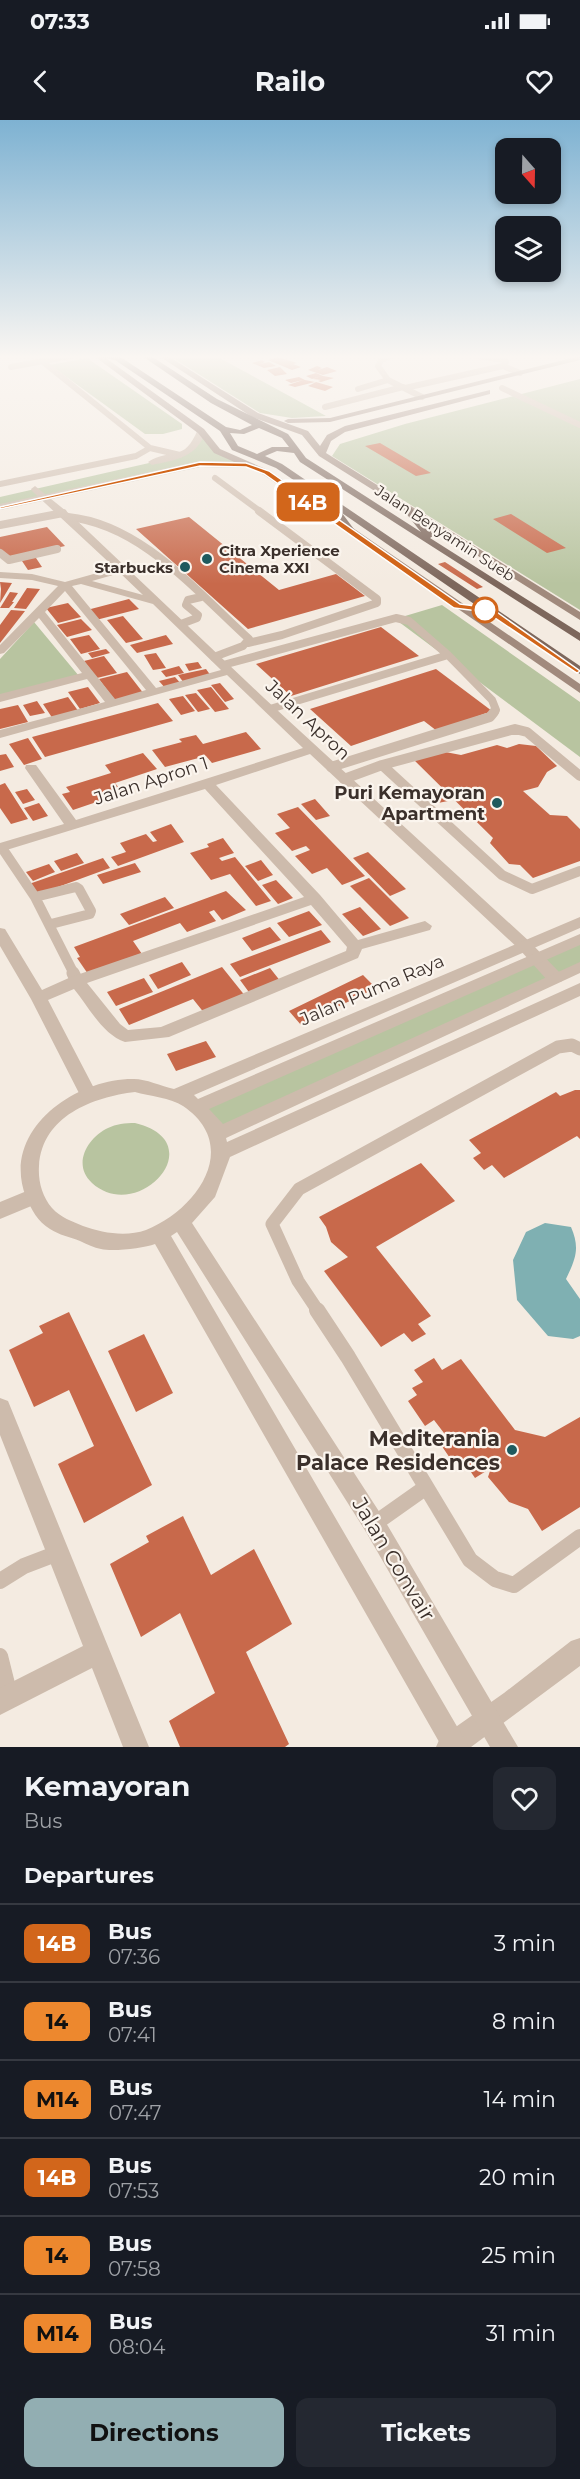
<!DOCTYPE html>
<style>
:root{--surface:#171b24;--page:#242831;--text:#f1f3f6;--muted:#9ea1a6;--line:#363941;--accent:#92aeb2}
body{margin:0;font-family:Montserrat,sans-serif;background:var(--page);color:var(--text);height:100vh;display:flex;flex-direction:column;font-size:22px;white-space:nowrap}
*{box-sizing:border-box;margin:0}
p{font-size:20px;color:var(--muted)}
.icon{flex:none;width:33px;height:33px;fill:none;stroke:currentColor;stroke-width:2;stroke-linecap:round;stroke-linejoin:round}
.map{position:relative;height:1627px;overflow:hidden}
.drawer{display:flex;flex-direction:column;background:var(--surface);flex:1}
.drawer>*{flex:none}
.badge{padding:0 12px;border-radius:9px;font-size:21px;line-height:39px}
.needle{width:39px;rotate:160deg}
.tools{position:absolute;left:495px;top:18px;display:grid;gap:12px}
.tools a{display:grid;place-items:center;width:66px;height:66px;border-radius:12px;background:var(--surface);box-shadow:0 3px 9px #0003;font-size:30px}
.map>.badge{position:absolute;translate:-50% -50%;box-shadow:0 0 0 3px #fff}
h2{padding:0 24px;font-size:22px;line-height:54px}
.round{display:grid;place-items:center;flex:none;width:63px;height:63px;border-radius:12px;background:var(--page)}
.head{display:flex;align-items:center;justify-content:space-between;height:102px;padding:0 24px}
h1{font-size:28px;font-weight:700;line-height:45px}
.cta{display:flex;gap:12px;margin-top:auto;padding:12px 24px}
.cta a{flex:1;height:69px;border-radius:12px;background:var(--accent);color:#111;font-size:24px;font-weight:700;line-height:69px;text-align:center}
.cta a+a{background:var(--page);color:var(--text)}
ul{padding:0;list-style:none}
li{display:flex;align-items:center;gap:18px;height:78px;padding:0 24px;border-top:2px solid var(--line)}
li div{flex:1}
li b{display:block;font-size:22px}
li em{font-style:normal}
li .badge{min-width:66px;font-weight:700;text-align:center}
.status{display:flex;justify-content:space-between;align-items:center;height:42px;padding:0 30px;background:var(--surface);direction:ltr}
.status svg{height:16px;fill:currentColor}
header{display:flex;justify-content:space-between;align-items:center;height:78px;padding:0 24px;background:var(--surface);font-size:27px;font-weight:700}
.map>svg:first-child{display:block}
.green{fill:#b8c4a0}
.water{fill:#7fb0b2}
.building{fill:#c8694b}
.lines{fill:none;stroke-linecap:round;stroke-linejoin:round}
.service-far4{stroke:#cdbbac;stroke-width:6}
.service-far3{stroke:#cdbbac;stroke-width:8}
.service-far2{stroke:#cdbbac;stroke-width:10}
.service-far1{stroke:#cdbbac;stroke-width:13}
.service{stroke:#cdbbac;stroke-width:16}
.minor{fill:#cdbbac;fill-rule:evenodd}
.tertiary{fill:#cdbbac;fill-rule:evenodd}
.secondary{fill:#a18a7d;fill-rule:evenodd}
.primary{fill:#7d675c;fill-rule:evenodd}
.line{fill:#d2661b;stroke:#fff;stroke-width:1.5}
.poi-dot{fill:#1f5a5e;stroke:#fbf5ee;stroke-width:2}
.stop-dot{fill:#fff;stroke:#d2661b;stroke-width:3}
.labels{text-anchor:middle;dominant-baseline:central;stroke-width:4.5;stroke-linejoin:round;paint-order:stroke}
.far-street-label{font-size:15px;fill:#3b302b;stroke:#fbf5ee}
.far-poi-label{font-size:15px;font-weight:bold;fill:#3b302b;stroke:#fbf5ee;text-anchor:start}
.street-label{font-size:18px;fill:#3b302b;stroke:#fbf5ee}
.poi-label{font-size:18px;font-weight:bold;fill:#3b302b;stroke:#fbf5ee;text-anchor:end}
.near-poi-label{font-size:21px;font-weight:bold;fill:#3b302b;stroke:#fbf5ee;text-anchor:end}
.near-street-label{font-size:21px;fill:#3b302b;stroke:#fbf5ee}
</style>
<div class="status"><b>07:33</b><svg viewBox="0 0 49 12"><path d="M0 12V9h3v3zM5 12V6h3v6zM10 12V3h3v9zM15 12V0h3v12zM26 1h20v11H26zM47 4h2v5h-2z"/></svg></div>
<header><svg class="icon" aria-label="back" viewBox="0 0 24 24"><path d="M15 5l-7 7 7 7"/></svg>Railo<svg class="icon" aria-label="heart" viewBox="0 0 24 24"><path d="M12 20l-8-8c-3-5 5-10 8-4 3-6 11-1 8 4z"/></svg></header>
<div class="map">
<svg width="580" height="1627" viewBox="0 0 580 1627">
<rect width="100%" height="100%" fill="#f4ebe1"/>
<path class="green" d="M170 236H216L326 296 292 298 260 293Z
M87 238 182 304V309L163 314H145L50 245Z
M580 259V490L332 336 340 324 405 304Z
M201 311 210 324 246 345 220 343 0 387V377L171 338 188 332Z
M442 485 580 582V637L395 499Z
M34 502 79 556 0 576V539Z
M580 819V851L218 1014 198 986Z
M135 1003C214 1022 138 1105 92 1063 72 1045 87 1018 108 1008 116 1004 125 1003 135 1003Z"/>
<path class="water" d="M545 1103 571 1107C580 1128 576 1138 566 1159L580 1179V1216L573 1219 548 1216 517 1180 513 1140 526 1112Z"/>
<path class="building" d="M278 237 297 243 293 244 301 247 292 250 268 240Z
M262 240 265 242 260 244 269 242 276 246 264 248 252 243Z
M317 246 322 248 318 250 327 247 337 251 323 255 308 250Z
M280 247 287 254 275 256 267 250Z
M316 253 323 256 334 258 321 262 318 261 321 260 313 259 321 256 312 259 306 256Z
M299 257 305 260 315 262 295 267 288 265 303 260 291 263 285 260Z
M316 262 333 267 325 271 308 266Z
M380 323 431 353 416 356 365 326Z
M511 394 566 428 547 433 493 399Z
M189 397 279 470 336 454 365 476 248 509 136 409Z
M47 407 65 426 7 439 0 430V417Z
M34 435 42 447 28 450 20 438Z
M445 442 483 467 477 469 438 444Z
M0 462 12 463 0 483 1 469Z
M27 468 40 469 26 489 14 488Z
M10 472 18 473 12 482H14L9 488H0Z
M129 479 139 489 96 500 87 490Z
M68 483 81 497 58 503 46 488Z
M11 490 25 491 0 523V505Z
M123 496 143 519 126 523 107 500Z
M81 499 92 510 67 517 57 505Z
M381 507 419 536 291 576 256 544Z
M89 515 100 529 81 534 70 519Z
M166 515 173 524 137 533 130 525Z
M106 529 110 533 92 538 88 533Z
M156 533 166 548 153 550 144 535Z
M104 536 117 553 97 558 84 541Z
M198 542 202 548 189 551 185 544Z
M179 546 184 553 166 557 161 551Z
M206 549 211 556 184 563 178 555Z
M436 549 492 591 437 611 424 601 351 626 310 589Z
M127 552 144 574 115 581 99 559Z
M175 557 182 565 166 569 159 561Z
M220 563 234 579 225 582 211 565Z
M88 567 100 583 80 589 68 572Z
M211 567 229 589 215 592 197 570Z
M196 573 210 589 198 592 185 575Z
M183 576 195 591 181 595 169 579Z
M68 577 79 592 53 599 43 584Z
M37 581 45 593 30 596 23 585Z
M158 583 173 601 45 637 32 617Z
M18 585 28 602 0 609V589Z
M246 612 261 629 212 643 206 636 165 647 152 630 182 622 179 619 196 615 203 624Z
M28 618 42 639 24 645 9 624Z
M519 624 536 626 557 646 547 652 538 667 523 671 550 695 567 696 580 709V741L533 758 520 745 509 744 490 723 493 718 413 639 440 631 461 635 497 625 507 628Z
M143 633 157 649 115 663 123 673 73 690 62 674 70 672 66 667 111 653 105 645Z
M6 634 14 647 0 651V635Z
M5 663 28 699 11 704 0 688V665Z
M27 669 35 680 23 684 15 672Z
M440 669 448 681 433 684 425 672Z
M315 679 330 696 316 700 301 684Z
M39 683 48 696 33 701 24 688Z
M298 687 365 756 342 765 327 748 312 754 295 736 310 730 306 726 292 731 275 713 290 708 277 694Z
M171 704 184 722 118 746 111 737 126 732 120 723 146 714 153 722 157 721 150 712Z
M223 718 234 733 219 738 222 741 235 737 271 781 256 786 230 754 211 760 190 733 209 727 207 724Z
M368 732 406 769 390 776 353 738Z
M77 733 84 743 61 751 54 741Z
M103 738 110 748 36 775 29 764Z
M261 740 273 755 258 761 245 746Z
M135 743 141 752 103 764 97 755Z
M49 744 55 752 33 761 26 752Z
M369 758 409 798 390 806 350 766Z
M276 760 293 778 278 784 262 765Z
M226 771 246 790 222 800 214 790 209 792 216 801 187 812 180 803 133 821 142 834 88 854 77 838 80 837 74 827Z
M165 777 174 788 129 805 120 794Z
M360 787 381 809 363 816 342 794Z
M309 791 322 805 289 817 277 803Z
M270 807 281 820 252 831 242 818Z
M321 810 331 822 240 857 230 844Z
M182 842 191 855 158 869 149 855Z
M222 847 246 877 205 894 193 879 129 905 119 889Z
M270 848 281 862 251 875 240 860Z
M363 855 376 868 301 905 289 891Z
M144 858 153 872 116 886 107 872Z
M206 921 216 937 176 951 167 934Z
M575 970H580V1019L577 1016 504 1058 492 1045 484 1050 473 1038 481 1033 469 1020 556 972 560 976Z
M421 1043 455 1081 376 1127 431 1196 418 1204 426 1214 412 1222 404 1213 381 1227 324 1151 348 1137 331 1122 326 1107 319 1097Z
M69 1192 152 1365 84 1403 58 1344 94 1326 69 1270 34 1287 9 1230 43 1213 39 1206Z
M144 1214 173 1273 136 1292 108 1231Z
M434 1238 442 1250 461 1239 515 1310 545 1317 580 1297V1387L542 1411 528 1389 509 1382 488 1357 491 1348 475 1358 462 1339 454 1344 439 1322 447 1317 434 1300 425 1306 408 1281 417 1275 412 1268 423 1262 414 1250Z
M183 1396 211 1455 254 1429 292 1504 246 1532 289 1624 285 1627H180L169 1601 215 1573 180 1493 141 1517 110 1444 149 1422 146 1416Z"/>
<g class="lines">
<path class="service-far4" d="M391 236 381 240 378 246 388 260 422 277
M478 236 504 240 506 242 503 246 520 253
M11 247 70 236
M405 268 503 246
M502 268 580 305
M358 269 388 260
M325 287 403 267
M150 328 180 335
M215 358 261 392
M0 364 136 336 150 328 43 242"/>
<path class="service-far3" d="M68 397C141 404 197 472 249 519L243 526 214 537
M0 405 63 393
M0 433 9 440 57 429
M181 504 197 498 198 495 186 485 188 480 201 477
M248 523 282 515 377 483V479L259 391
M448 535 492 580 496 590 493 594
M223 545 396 498 409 501 448 535 270 589"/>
<path class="service-far2" d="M382 645 502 755 532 769 580 751
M331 647 490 597 494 592
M344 659 382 645 515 609 527 612 580 656
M2 728 35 777
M51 804 90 794 91 791 79 769 76 767 35 777 74 854"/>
<path class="service-far1" d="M73 853 77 861
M318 1191 298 1161 272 1104 299 1069 558 927 572 925 580 929"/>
<path class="service" d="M317 1190 348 1237 470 1440 495 1459 514 1465 580 1417
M374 1404 425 1368
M0 1461 24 1446 58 1433
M0 1536 10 1576"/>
<path class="minor" d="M35 366 71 395 264 578 530 822 561 854 563 858 561 862H549L520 830 310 634 216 665 320 775 358 820 425 801 432 806 430 810 362 829 358 838 169 917 125 922C103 915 88 886 74 869L48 880 97 974 94 979 88 981 82 979 31 879 0 826V808L5 809 42 870 71 857 304 777 205 669 0 732V723L64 704 25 648 26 645H36L76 700 303 628 227 555 0 618V610L105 582 87 559 0 582V574L82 553 39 498 4 533 0 534V525L58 466 32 460 0 458V452L32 454 65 462 115 448 32 371 31 369ZM120 453 143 475 92 461ZM81 464 153 484 221 550 156 568 72 466ZM65 471 146 570 115 579 45 492ZM311 785 347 827 346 831 161 907 128 910 120 904 87 863Z
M34 1068 41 1070 43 1076 41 1082 0 1099V1082Z
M0 1278 8 1281 149 1627H123L92 1548 0 1595V1568L83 1526 0 1315Z
M580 1518V1546L471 1627H436L440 1618 504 1573 571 1521Z"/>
<path class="tertiary" d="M198 309 205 311C199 337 175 340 152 345L148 342C171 327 184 344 198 309Z
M200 341 246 342 250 345 246 348 200 347 0 390V384Z
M580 797V808L194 975 198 979 580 814V825L209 989 223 1004 580 842V853L226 1018 227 1022 580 863V876L230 1037 215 1077 192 1103 382 1396 518 1627H490L366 1412 177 1112 171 1116 469 1627H442L155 1124C144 1128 113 1132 101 1129 94 1128 87 1124 80 1121 70 1117 59 1115 50 1109 38 1102 31 1089 26 1077 0 1011 75 958 134 959 146 959 161 966 174 969ZM135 972C149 976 171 978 183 986 242 1026 197 1090 146 1110 126 1117 102 1113 83 1106 72 1101 61 1098 52 1088 42 1076 38 1061 39 1046 42 996 93 977 135 972Z"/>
<path class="secondary" d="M94 236H103L204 309 220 329 270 351 580 564V573L264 355 214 333 198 313Z
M159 236H168L258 293 308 311 320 326 327 315 345 306 490 270V274L345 312 331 321 326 333 580 492V500L319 336 302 315 252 297Z
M580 236V240L330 302 288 303 284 301 288 299 330 298Z"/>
<path class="primary" d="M94 236H119L226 307 240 310 252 305 211 283 142 236H151L217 279 288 314 306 338 421 412 401 387 409 385 434 415 430 418 580 513V521L300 342 294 333 277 331 265 336 282 344 580 546V554L487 493 453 488V484L477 486 342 393 356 412 348 414 328 387 330 385 276 348 232 330 220 311 115 240ZM259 308 282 318 289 327H272L257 334 238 326 230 313 244 314Z"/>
</g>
<linearGradient id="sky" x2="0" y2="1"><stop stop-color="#7eb2d2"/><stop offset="0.51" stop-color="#faf6f2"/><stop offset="1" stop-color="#faf6f2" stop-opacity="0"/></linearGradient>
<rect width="580" height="464" fill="url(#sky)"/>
<path class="line" d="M200 342 246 343 269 351 460 484 491 488 580 551 577 553 486 492 454 488 264 354 246 347 200 346 0 389V387Z"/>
<g class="poi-dot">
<circle cx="207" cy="439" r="6"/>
<circle cx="185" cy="447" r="6"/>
<circle cx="497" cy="683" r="6"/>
<circle cx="512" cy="1330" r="6"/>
</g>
<circle class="stop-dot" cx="485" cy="490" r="12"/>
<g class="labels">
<g class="far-street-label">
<text transform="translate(445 413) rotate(33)">Jalan Benyamin Sueb</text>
</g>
<g class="far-poi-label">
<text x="219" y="430">Citra Xperience<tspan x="219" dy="17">Cinema XXI</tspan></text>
<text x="173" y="447" text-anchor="end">Starbucks</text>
</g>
<g class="street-label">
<text transform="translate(308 600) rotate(43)">Jalan Apron</text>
<text transform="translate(151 661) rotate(-18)">Jalan Apron 1</text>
<text transform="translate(372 870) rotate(-23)">Jalan Puma Raya</text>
</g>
<g class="poi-label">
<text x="485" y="673">Puri Kemayoran<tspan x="485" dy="21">Apartment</tspan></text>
</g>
<g class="near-poi-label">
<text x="500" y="1318">Mediterania<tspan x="500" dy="24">Palace Residences</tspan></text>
</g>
<g class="near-street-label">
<text transform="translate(394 1439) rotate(59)">Jalan Convair</text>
</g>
</g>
</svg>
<div class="tools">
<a><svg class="needle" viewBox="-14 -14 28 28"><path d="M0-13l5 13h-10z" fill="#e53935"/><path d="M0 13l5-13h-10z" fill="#9ea1a6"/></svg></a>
<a><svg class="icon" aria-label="layers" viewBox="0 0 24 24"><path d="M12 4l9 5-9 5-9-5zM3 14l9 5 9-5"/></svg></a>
</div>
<b class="badge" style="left:308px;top:382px;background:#d2661b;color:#fff">14B</b>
</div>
<section class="drawer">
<div class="head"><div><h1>Kemayoran</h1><p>Bus</p></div><a class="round"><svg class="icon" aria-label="heart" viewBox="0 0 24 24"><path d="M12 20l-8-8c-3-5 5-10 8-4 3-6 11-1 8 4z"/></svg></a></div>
<h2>Departures</h2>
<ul>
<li><span class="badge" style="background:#d2661b;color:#fff">14B</span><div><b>Bus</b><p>07:36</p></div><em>3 min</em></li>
<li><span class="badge" style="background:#ed882e;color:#111">14</span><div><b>Bus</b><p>07:41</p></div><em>8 min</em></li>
<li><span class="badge" style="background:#ed882e;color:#111">M14</span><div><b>Bus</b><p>07:47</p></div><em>14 min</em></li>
<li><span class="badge" style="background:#d2661b;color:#fff">14B</span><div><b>Bus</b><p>07:53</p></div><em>20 min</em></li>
<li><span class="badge" style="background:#ed882e;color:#111">14</span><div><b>Bus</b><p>07:58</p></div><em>25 min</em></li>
<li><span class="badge" style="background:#ed882e;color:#111">M14</span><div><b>Bus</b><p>08:04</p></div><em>31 min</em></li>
</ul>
<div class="cta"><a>Directions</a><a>Tickets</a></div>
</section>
